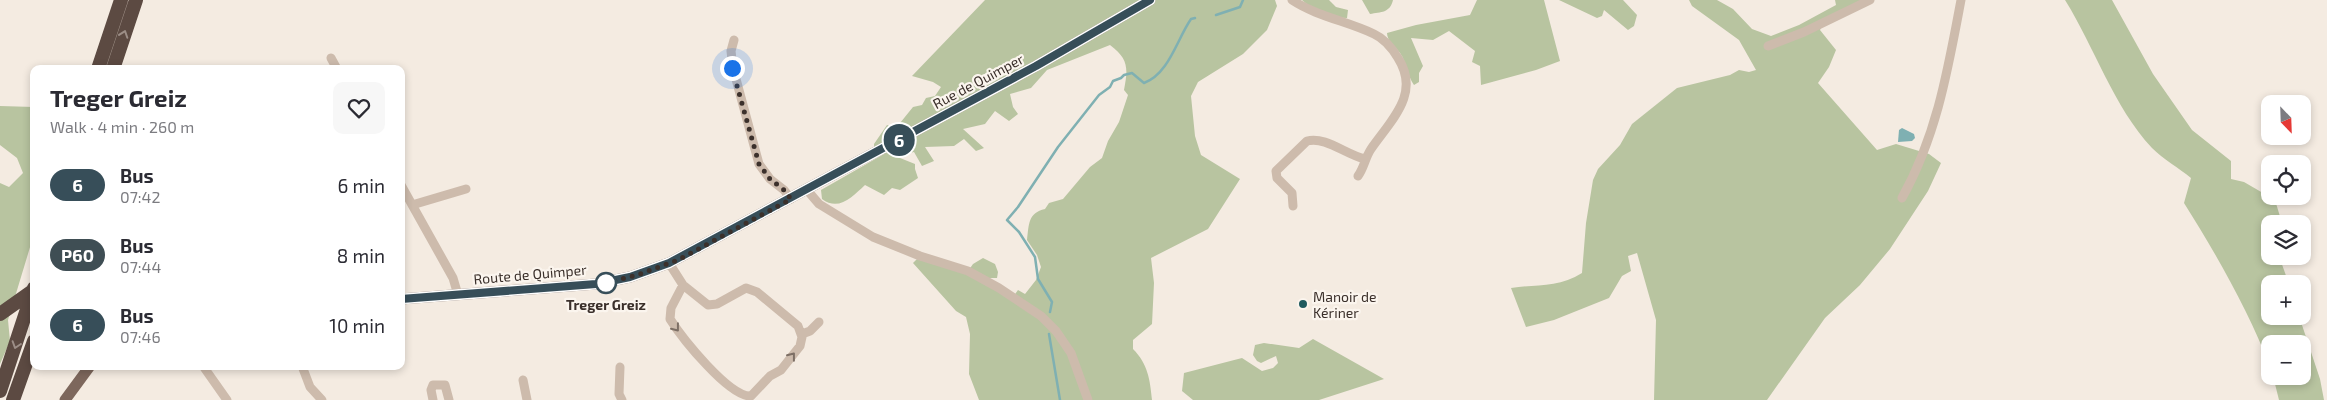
<!DOCTYPE html>
<meta charset="utf-8">
<style>
:root{--surface:#fff;--page:#f7f7f7;--text:#2b2b33;--muted:#7c7c81}
body{margin:0;font-family:"Exo 2",sans-serif;background:var(--page);color:var(--text);height:100vh;display:flex;flex-direction:column;font-size:19px;white-space:nowrap}
*{box-sizing:border-box;margin:0}
p{font-size:16px;color:var(--muted)}
.icon{flex:none;width:28px;height:28px;fill:none;stroke:currentColor;stroke-width:2;stroke-linecap:round;stroke-linejoin:round}
.map{position:relative;flex:1;overflow:hidden}
.side{position:absolute;left:30px;top:65px;width:375px;height:305px;display:flex;flex-direction:column;background:var(--surface);border-radius:10px;box-shadow:0 2px 8px #0003}
.side>*{flex:none}
.badge{padding:0 10px;border-radius:16px;font-size:18px;line-height:32px}
.needle{width:32px;rotate:157deg}
.buttons{position:absolute;left:2261px;top:95px;display:grid;gap:10px}
.buttons a{display:grid;place-items:center;width:50px;height:50px;border-radius:10px;background:var(--surface);box-shadow:0 2px 8px #0003;font-size:25px}
.you{position:absolute;width:25px;height:25px;margin:-12px;border:4px solid #fff;border-radius:50%;background:#1a73e8;box-shadow:0 0 0 8px #1a73e833}
.map>.badge{position:absolute;translate:-50% -50%;box-shadow:0 0 0 2px #fff}
.round{display:grid;place-items:center;flex:none;width:52px;height:52px;border-radius:10px;background:var(--page)}
.summary{display:flex;align-items:center;justify-content:space-between;height:85px;padding:0 20px}
h1{font-size:24px;font-weight:700;line-height:38px}
ul{padding:0;list-style:none}
li{display:flex;align-items:center;gap:15px;height:70px;padding:0 20px}
li div{flex:1}
li b{display:block;font-size:19px}
li em{font-style:normal}
li .badge{min-width:55px;font-weight:700;text-align:center}
.map>svg:first-child{display:block}
.green{fill:#b8c4a0}
.water{fill:#7fb0b2}
.lines{fill:none;stroke-linecap:round;stroke-linejoin:round}
.stream{stroke:#7fb0b2;stroke-width:2.5}
.minor{stroke:#cdbbac;stroke-width:9}
.major{stroke:#7d675c;stroke-width:11}
.highway{stroke:#5c4a42;stroke-width:14}
.oneway{stroke:#9c8e87}
.oneway2{stroke:#7d6f65}
.line-casing{stroke:#fff;stroke-width:11}
.line{stroke:#374e59;stroke-width:8}
.walk{stroke:#3b302b;stroke-width:5;stroke-dasharray:0 9}
.stop-dot{fill:#fff;stroke:#374e59;stroke-width:2.5}
.poi-dot{fill:#1f5a5e;stroke:#fbf5ee;stroke-width:2}
.labels{text-anchor:middle;dominant-baseline:central;stroke-width:4.5;stroke-linejoin:round;paint-order:stroke}
.street-label{font-size:14px;fill:#3b302b;stroke:#fbf5ee}
.poi-label{font-size:14px;fill:#3b302b;stroke:#fbf5ee;text-anchor:start}
.stop-label{font-size:14px;font-weight:bold;fill:#3b302b;stroke:#fbf5ee}
</style>
<div class="map">
<svg width="2327" height="400" viewBox="0 0 2327 400">
<rect width="100%" height="100%" fill="#f4ebe1"/>
<path class="green" d="M985 0H1275L1277 6 1267 30 1243 54 1198 82 1191 96 1195 136 1201 155 1240 179 1208 229 1151 258 1154 283 1152 324 1133 340V349C1148 364 1150 380 1152 400H979L969 374 970 334 966 317 956 311 913 263 917 259 966 274 973 264 983 258 995 264 998 272 997 278H988L1013 297 1018 290 1025 294 1036 280 1041 267 1037 255 1027 240C1029 224 1028 213 1045 209L1049 203 1063 199 1090 167 1102 158 1108 141 1119 122 1128 95 1124 90C1128 69 1129 59 1110 45L1047 70 1031 88 1010 94 1013 107 1018 114 1009 121 995 111 985 124 963 129 984 148 976 151 964 139 954 146 925 147 934 161 922 166 914 152 895 156 915 164V169L918 178 900 190 892 188 884 195 865 185C853 196 839 212 822 199L821 190 884 154 874 150V144L887 125 896 128 913 107 922 105 926 98 935 96 941 87 933 82 912 76Z
M1302 0H1329L1336 7 1348 10 1347 18C1330 18 1314 11 1302 0Z
M1362 0H1393C1390 13 1381 12 1370 14Z
M1477 0H1544L1560 61 1536 70 1481 85 1480 66 1472 62 1475 51 1449 31 1433 40 1411 38 1423 66 1419 73V82L1414 85C1407 75 1407 63 1400 53 1395 46 1387 41 1387 33L1416 25 1470 15Z
M1559 0H1623L1637 15 1634 26 1628 30 1604 10 1602 16 1597 18Z
M1689 0H1717L1733 9 1752 29 1771 36 1799 25 1836 5 1835 0H1864L1825 20 1820 30 1836 50 1829 67 1818 83 1877 150 1896 144 1929 154 1941 163 1928 191 1890 249 1860 285 1825 318 1767 400H1654L1656 320 1637 253 1628 256 1631 271 1622 276 1609 298 1554 320 1526 327 1511 288C1536 284 1559 288 1582 273L1586 223 1593 180 1598 169 1620 145 1632 124 1677 88 1730 75 1739 70 1749 72 1756 70 1739 40 1692 6Z
M2065 0H2112L2153 74 2192 130 2231 161V179L2244 182 2275 200 2282 223 2270 224V256H2279L2289 284H2270V316H2299L2320 379 2324 400H2279L2273 376H2302V344H2270V367C2250 313 2215 252 2184 203L2191 178C2179 168 2163 159 2152 148 2113 106 2095 48 2065 0Z
M0 106 34 107V234L8 320 10 341 0 364V183L9 187 23 173 17 158 0 145Z
M1313 339 1384 379 1319 400H1193L1182 391 1184 373 1242 358 1262 371 1273 368 1278 363 1276 356 1261 363 1257 361 1253 355 1255 345 1264 343 1299 348Z"/>
<path class="water" d="M1902 128 1914 134 1915 138 1912 141 1898 142 1899 130Z"/>
<g class="lines">
<path class="stream" d="M1216 15 1240 7 1243 0
M1050 312 1052 302 1038 279 1035 257 1019 232 1007 220 1018 207 1058 147 1099 95 1110 87 1113 81 1121 78 1124 75 1132 73 1144 83C1169 74 1177 39 1191 19L1195 18
M1049 334 1060 400"/>
<path class="minor" d="M1292 0C1318 17 1347 21 1374 34 1385 39 1392 48 1398 58 1421 94 1391 120 1371 149 1365 158 1364 168 1358 176
M734 40 731 51 733 68 759 164 770 179 784 190 791 199
M1768 46 1804 32 1870 0
M331 58 337 69
M401 185 453 278 458 295
M807 190 819 204 873 237 920 256 968 271 999 288 1041 316 1056 331 1071 353 1088 400
M1902 198C1937 135 1948 69 1961 0
M412 205 466 189
M1293 206 1292 193 1277 178 1276 171 1307 141C1326 136 1346 155 1365 159
M669 263 683 285 708 305 717 304 746 288 757 292 798 326 802 337 800 346 781 370 770 376 751 396C729 397 682 338 670 319L671 308 683 285
M802 334 810 331 819 322
M203 366 227 400
M302 366 310 387 322 400
M620 367 619 394 622 400
M523 380 527 400
M433 400 431 390 433 385H445L449 400"/>
<path class="major" d="M401 299 596 284 630 277 669 263 1036 66 1150 0
M65 400 90 366"/>
<path class="highway" d="M98 69 121 0
M113 69 136 0
M0 314 34 290
M0 391 34 288
M13 400 34 341"/>
</g>
<defs><path id="oneway-chevron" d="M-2-3.5L2.5 0L-2 3.5" fill="none" stroke-width="1.6" stroke-linecap="round" stroke-linejoin="round" transform="scale(1.25)"/></defs>
<g class="oneway">
<use href="#oneway-chevron" transform="translate(124 34) rotate(-71)"/>
<use href="#oneway-chevron" transform="translate(16 345) rotate(108)"/>
</g>
<g class="oneway2">
<use href="#oneway-chevron" transform="translate(676 328) rotate(52)"/>
<use href="#oneway-chevron" transform="translate(792 356) rotate(-52)"/>
</g>
<g class="lines">
<defs>
<path id="line" d="M401 299 596 284 630 277 669 263 1036 66 1150 0"/>
</defs>
<use href="#line" class="line-casing"/>
<use href="#line" class="line"/>
<path class="walk" d="M606 283 637 275 678 260 791 199 784 190 770 179 759 164 732 68"/>
</g>
<circle class="stop-dot" cx="606" cy="283" r="10"/>
<circle class="poi-dot" cx="1303" cy="304" r="5"/>
<g class="labels">
<g class="street-label">
<text transform="translate(978 81) rotate(-28)">Rue de Quimper</text>
<text transform="translate(530 274) rotate(-5)">Route de Quimper</text>
</g>
<g class="poi-label">
<text x="1313" y="296">Manoir de<tspan x="1313" dy="16">Kériner</tspan></text>
</g>
<g class="stop-label">
<text x="606" y="304">Treger Greiz</text>
</g>
</g>
</svg>
<div class="buttons">
<a><svg class="needle" viewBox="-14 -14 28 28"><path d="M0-13l5 13h-10z" fill="#e53935"/><path d="M0 13l5-13h-10z" fill="#7c7c81"/></svg></a>
<a><svg class="icon" aria-label="locate" viewBox="0 0 24 24"><circle cx="12" cy="12" r="6"/><path d="M12 2v4M12 18v4M2 12h4M18 12h4"/></svg></a>
<a><svg class="icon" aria-label="layers" viewBox="0 0 24 24"><path d="M12 4l9 5-9 5-9-5zM3 14l9 5 9-5"/></svg></a>
<a>+</a>
<a>−</a>
</div>
<div class="you" style="left:732px;top:68px"></div>
<b class="badge" style="left:899px;top:140px;background:#374e59;color:#fff">6</b>
<section class="side">
<div class="summary"><div><h1>Treger Greiz</h1><p>Walk · 4 min · 260 m</p></div><a class="round"><svg class="icon" aria-label="heart" viewBox="0 0 24 24"><path d="M12 20l-8-8c-3-5 5-10 8-4 3-6 11-1 8 4z"/></svg></a></div>
<ul>
<li><span class="badge" style="background:#374e59;color:#fff">6</span><div><b>Bus</b><p>07:42</p></div><em>6 min</em></li>
<li><span class="badge" style="background:#3f4e54;color:#fff">P60</span><div><b>Bus</b><p>07:44</p></div><em>8 min</em></li>
<li><span class="badge" style="background:#374e59;color:#fff">6</span><div><b>Bus</b><p>07:46</p></div><em>10 min</em></li>
</ul>
</section>
</div>
